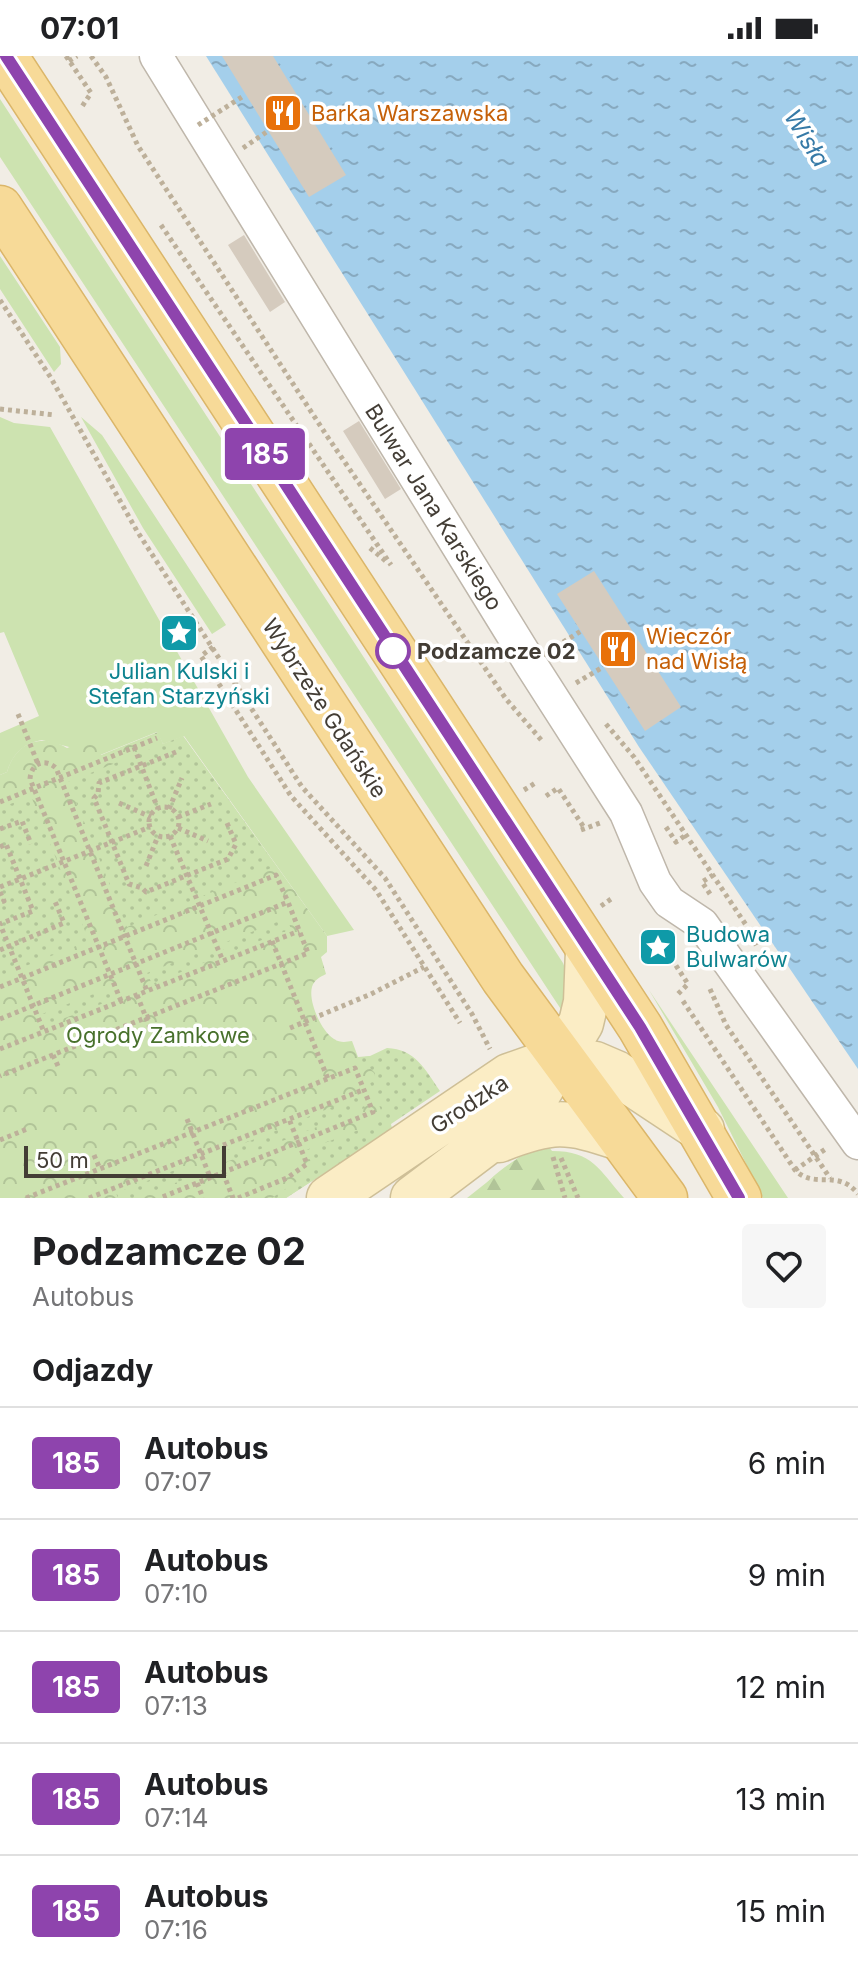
<!DOCTYPE html>
<html lang="pl">
<meta charset="utf-8">
<style>
:root{--surface:#fff;--page:#f6f6f6;--text:#202124;--muted:#757577;--line:#e0e0e0}
body{margin:0;font-family:Inter,sans-serif;background:var(--page);color:var(--text);height:100vh;display:flex;flex-direction:column;font-size:30px;white-space:nowrap}
*{box-sizing:border-box;margin:0}
p{font-size:26px;color:var(--muted)}
.icon{flex:none;width:44px;height:44px;fill:none;stroke:currentColor;stroke-width:2;stroke-linecap:round;stroke-linejoin:round}
.map{position:relative;height:1142px;overflow:hidden}
.side{display:flex;flex-direction:column;background:var(--surface);flex:1}
.side>*{flex:none}
.badge{padding:0 16px;border-radius:6px;font-size:28px;line-height:52px}
.scale{position:absolute;left:24px;bottom:20px;width:202px;box-sizing:border-box;padding-left:8px;border:4px solid #433d35;border-top:0;font-size:22px;line-height:28px;white-space:nowrap;color:#433d35;-webkit-text-stroke:6px #fff;paint-order:stroke}
.map>.badge{position:absolute;translate:-50% -50%;box-shadow:0 0 0 4px #fff}
h2{padding:0 32px;font-size:30px;line-height:72px}
.round{display:grid;place-items:center;flex:none;width:84px;height:84px;border-radius:8px;background:var(--page)}
.headline{display:flex;align-items:center;justify-content:space-between;height:136px;padding:0 32px}
h1{font-size:38px;font-weight:700;line-height:60px}
ul{padding:0;list-style:none}
li{display:flex;align-items:center;gap:24px;height:112px;padding:0 32px;border-top:2px solid var(--line)}
li div{flex:1}
li b{display:block;font-size:30px}
li em{font-style:normal}
li .badge{min-width:88px;font-weight:700;text-align:center}
.status{display:flex;justify-content:space-between;align-items:center;height:56px;padding:0 40px;background:var(--surface);direction:ltr}
.status svg{height:22px;fill:currentColor}
.map>svg:first-child{display:block}
.grass{fill:#cde3b0}
.forest{fill:url(#forest-firs)}
.park{fill:url(#park-crowns)}
.garden{fill:url(#garden-dots)}
.water{fill:url(#water-ripples)}
.building{fill:#d5cbbe}
.lines{fill:none;stroke-linecap:round;stroke-linejoin:round}
.street-casing{stroke:#bfb7ab;stroke-width:35}
.secondary-casing{stroke:#cebf97;stroke-width:47}
.primary-casing{stroke:#dbb669;stroke-width:47}
.path{stroke:#bdb09a;stroke-width:5;stroke-dasharray:4 4;stroke-linecap:butt}
.street{stroke:#fff;stroke-width:32}
.secondary{stroke:#fbedc5;stroke-width:44}
.primary{stroke:#f7da98;stroke-width:44}
.path-bridge{stroke:#bdb09a;stroke-width:5;stroke-dasharray:4 4;stroke-linecap:butt}
.line-casing{stroke:#fff;stroke-width:18}
.line{stroke:#8e44ad;stroke-width:12}
.stop-dot{fill:#fff;stroke:#8e44ad;stroke-width:4}
.labels{text-anchor:middle;dominant-baseline:central;stroke-width:7;stroke-linejoin:round;paint-order:stroke}
.food-label{font-size:22px;fill:#c56008;stroke:#fff;text-anchor:start}
.street-label{font-size:22px;fill:#433d35;stroke:#fff}
.stop-label{font-size:22px;font-weight:bold;fill:#433d35;stroke:#fff;text-anchor:start}
.culture-label{font-size:22px;fill:#0d838f;stroke:#fff}
.park-label{font-size:22px;fill:#48712c;stroke:#fff}
.water-label{font-size:24px;font-style:italic;fill:#367aa7;stroke:#fff}
</style>
<div class="status"><b>07:01</b><svg viewBox="0 0 49 12"><path d="M0 12V9h3v3zM5 12V6h3v6zM10 12V3h3v9zM15 12V0h3v12zM26 1h20v11H26zM47 4h2v5h-2z"/></svg></div>
<div class="map">
<svg width="858" height="1142" viewBox="0 0 858 1142">
<defs>
<pattern id="forest-firs" width="22" height="20" patternUnits="userSpaceOnUse" patternTransform="scale(2)"><rect width="22" height="20" fill="#cde3b0"/><path d="M5 1l3.5 6h-7zM16 11l3.5 6h-7z" fill="#b1c498"/></pattern>
<pattern id="park-crowns" width="20" height="18" patternUnits="userSpaceOnUse" patternTransform="scale(2)"><rect width="20" height="18" fill="#cde3b0"/><path d="M2 6a3 3 0 1 1 6 0M12 15a3 3 0 1 1 6 0" fill="none" stroke="#b1c498"/></pattern>
<pattern id="garden-dots" width="8" height="8" patternUnits="userSpaceOnUse" patternTransform="scale(2)"><rect width="8" height="8" fill="#cde3b0"/><path d="M2 2h.1M6 6h.1" fill="none" stroke="#b1c498" stroke-width="1.8" stroke-linecap="round"/></pattern>
<pattern id="water-ripples" width="26" height="14" patternUnits="userSpaceOnUse" patternTransform="scale(2)"><rect width="26" height="14" fill="#a4cfeb"/><path d="M2 4q2-2 4 0t4 0M15 11q2-2 4 0t4 0" fill="none" stroke="#87a9bf"/></pattern>
</defs>
<rect width="100%" height="100%" fill="#f1ede5"/>
<path class="grass" d="M0 43 563 907 569 923 568 964 0 101Z
M0 200 60 291 61 308 54 316 0 233Z
M0 361 14 367 50 371 248 721 354 874 327 880 184 680 163 688 157 676 100 699 42 684C23 687 12 699 7 716L0 719V677L39 660 4 576 0 577Z
M81 361 102 379 226 569 212 578 143 472Z
M649 934 788 1142H763L718 1051Z
M549 1091 552 1095C593 1095 599 1114 624 1142H467L519 1101Z"/>
<path class="forest" d="M543 1092 559 1142H476C484 1123 522 1096 543 1092Z"/>
<path class="park" d="M158 676 163 688 183 680 327 880V896L321 901 326 918C320 921 314 924 312 931 308 945 321 975 334 983 340 987 346 986 352 985L358 1001 370 1000 392 1073 286 1142H0V719L7 716C15 687 41 676 67 692L93 682 101 699Z"/>
<path class="garden" d="M183 680 276 810 127 871 68 726Z
M31 740 89 885 0 920V752Z
M287 862 291 873 225 898 221 888Z
M211 892 215 902 152 928 147 917Z
M109 932 114 943 47 969 42 958Z
M387 992C415 993 425 1013 440 1035L391 1068 392 1073 286 1142H272L314 1114 306 1094 385 1064 370 1027 374 1025 375 1017 369 1011 363 1012 358 1002 370 1000Z
M360 1040 365 1052 299 1078 295 1066Z
M285 1071 290 1082 226 1106 222 1096Z
M183 1111 188 1122 136 1142H118L116 1137Z"/>
<path class="water" d="M206 0H858V1013L639 691Z"/>
<path class="building" d="M222 0H273L346 119 309 141Z
M244 179 285 246 270 256 228 189Z
M359 365 401 433 385 443 343 375Z
M594 515 681 651 645 675 557 538Z"/>
<g class="lines">
<defs>
<path id="street" d="M156 0 530 607 626 757 655 826 669 846 702 868 858 1087"/>
<path id="secondary" d="M499 1084C552 1063 567 1064 620 1082
M329 1142 509 1020 560 1002 595 1008 616 1017 702 1074
M413 1142 511 1068 531 1049 581 967 586 946 588 894"/>
<path id="primary" d="M5 0 640 971 739 1142
M0 152 503 922 665 1142"/>
</defs>
<use href="#street" class="street-casing"/>
<use href="#secondary" class="secondary-casing"/>
<use href="#primary" class="primary-casing"/>
<path class="path" d="M66 0 91 37 81 52
M91 0 106 21 138 90 327 380 506 643 543 686
M69 5 77 0
M243 92 268 75
M161 169 391 509
M0 244 51 322 137 475 302 731 385 822 472 958 490 993
M0 353 55 359
M370 492 387 506
M213 591 201 600 291 740 376 834 460 967
M576 627 603 611
M18 658 38 708
M606 668 634 701 746 869 757 891
M134 691 158 753
M176 696 99 727 98 738 94 742 129 828 142 832 146 836 228 803 236 788 227 767
M524 734 537 726
M546 740 558 732 585 773
M0 746 157 682
M119 747 151 761
M149 766a15 15 0 1 1 30 0a15 15 0 1 1-30 0Z
M169 753 182 722
M178 761 211 748
M666 771 676 786 686 779
M178 772 208 785
M0 773 22 765 31 788
M581 774 600 767
M170 780 223 905
M0 791 6 788 33 855 0 868 44 976
M146 810 158 780
M0 831 150 771
M0 836 4 845 0 846
M710 838 702 826 713 819
M601 850 614 841
M670 881 660 885 688 928 678 938
M272 885 328 1023
M0 894 64 867 54 843
M0 931 276 819 288 846
M710 933 726 969 830 1122
M137 939 151 974
M121 945 30 723C31 707 45 702 56 712L147 935
M683 945 795 1114C815 1134 838 1112 858 1138
M0 963 288 846 308 897 0 1020
M290 972 371 938 424 911
M0 993 299 875
M53 999 58 1010
M187 1063 210 1121
M0 1084 27 1073
M94 1099 100 1113
M553 1101 565 1142
M561 1102 578 1142
M795 1114 827 1092
M223 1117 233 1142
M197 1127 203 1142
M26 1142 355 1012 373 1056 160 1142
M89 1142 363 1034
M238 1142 287 1122 307 1108 289 1063"/>
<use href="#street" class="street"/>
<use href="#secondary" class="secondary"/>
<use href="#primary" class="primary"/>
<path class="path-bridge" d="M198 69 245 39
M536 603 581 575"/>
</g>
<g class="lines">
<defs>
<path id="line" d="M6 0 640 971 739 1142"/>
</defs>
<use href="#line" class="line-casing"/>
<use href="#line" class="line"/>
</g>
<defs>
<symbol id="restaurant-square" viewBox="-11 -11 22 22"><rect x="-9" y="-9" width="18" height="18" rx="4" fill="#e8710a" stroke="#fff"/><path d="M-5-6h1v4h1v-4h1v4h1v-4h1v5L-1.5 .5V6h-2V.5L-5-1ZM5-6V6H3V1.5H1.5Q1.5-4 5-6Z" fill="#fff"/></symbol>
<symbol id="sight-square" viewBox="-11 -11 22 22"><rect x="-9" y="-9" width="18" height="18" rx="4" fill="#0f9aa8" stroke="#fff"/><path d="M0-6L1.8-2.2L6-1.7L2.9 1.2L3.7 5.4L0 3.3L-3.7 5.4L-2.9 1.2L-6-1.7L-1.8-2.2Z" fill="#fff"/></symbol>
</defs>
<g fill-rule="evenodd">
<use href="#restaurant-square" x="261" y="35" width="44" height="44"/>
<use href="#sight-square" x="157" y="555" width="44" height="44"/>
<use href="#restaurant-square" x="596" y="571" width="44" height="44"/>
<use href="#sight-square" x="636" y="869" width="44" height="44"/>
</g>
<circle class="stop-dot" cx="393" cy="595" r="16"/>
<g class="labels">
<g class="food-label">
<text x="311" y="57">Barka Warszawska</text>
<text x="646" y="580">Wieczór<tspan x="646" dy="25">nad Wisłą</tspan></text>
</g>
<g class="street-label">
<text transform="translate(434 451) rotate(58)">Bulwar Jana Karskiego</text>
<text transform="translate(325 652) rotate(57)">Wybrzeże Gdańskie</text>
<text transform="translate(469 1048) rotate(-33)">Grodzka</text>
</g>
<g class="stop-label">
<text x="417" y="595">Podzamcze 02</text>
</g>
<g class="culture-label">
<text x="179" y="615">Julian Kulski i<tspan x="179" dy="25">Stefan Starzyński</tspan></text>
<text x="686" y="878" text-anchor="start">Budowa<tspan x="686" dy="25">Bulwarów</tspan></text>
</g>
<g class="park-label">
<text x="158" y="979">Ogrody Zamkowe</text>
</g>
<g class="water-label">
<text transform="translate(807 82) rotate(58)">Wisła</text>
</g>
</g>
</svg>
<div class="scale">50 m</div>
<b class="badge" style="left:265px;top:398px;background:#8e44ad;color:#fff">185</b>
</div>
<section class="side">
<div class="headline"><div><h1>Podzamcze 02</h1><p>Autobus</p></div><a class="round"><svg class="icon" aria-label="heart" viewBox="0 0 24 24"><path d="M12 20l-8-8c-3-5 5-10 8-4 3-6 11-1 8 4z"/></svg></a></div>
<h2>Odjazdy</h2>
<ul>
<li><span class="badge" style="background:#8e44ad;color:#fff">185</span><div><b>Autobus</b><p>07:07</p></div><em>6 min</em></li>
<li><span class="badge" style="background:#8e44ad;color:#fff">185</span><div><b>Autobus</b><p>07:10</p></div><em>9 min</em></li>
<li><span class="badge" style="background:#8e44ad;color:#fff">185</span><div><b>Autobus</b><p>07:13</p></div><em>12 min</em></li>
<li><span class="badge" style="background:#8e44ad;color:#fff">185</span><div><b>Autobus</b><p>07:14</p></div><em>13 min</em></li>
<li><span class="badge" style="background:#8e44ad;color:#fff">185</span><div><b>Autobus</b><p>07:16</p></div><em>15 min</em></li>
</ul>
</section>
